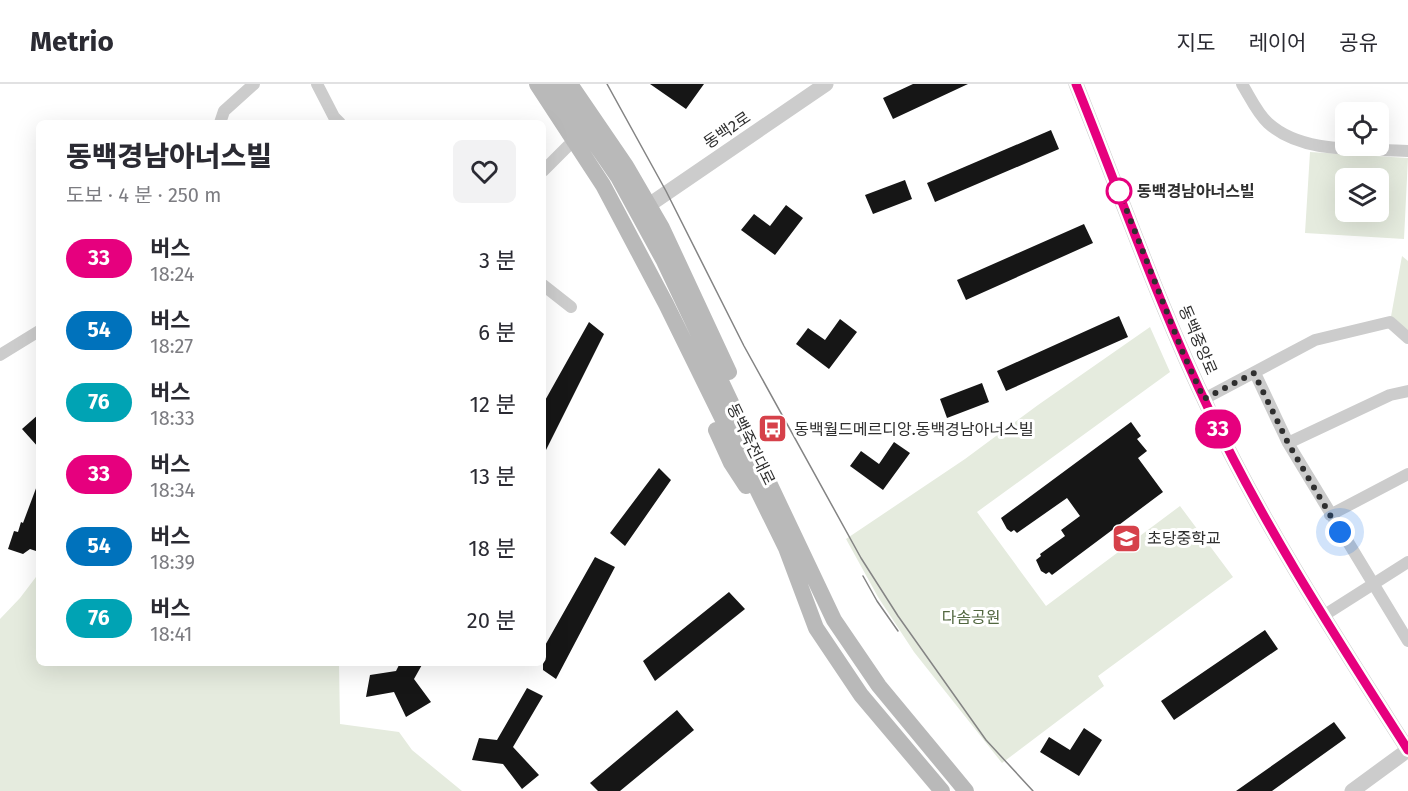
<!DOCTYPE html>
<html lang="ko">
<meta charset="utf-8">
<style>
:root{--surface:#fff;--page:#f2f2f3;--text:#2b2b33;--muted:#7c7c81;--line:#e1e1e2}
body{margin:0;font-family:"Fira Sans","Noto Sans KR",sans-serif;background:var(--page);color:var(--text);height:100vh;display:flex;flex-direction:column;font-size:22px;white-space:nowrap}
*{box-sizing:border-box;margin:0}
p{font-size:20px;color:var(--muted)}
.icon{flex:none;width:33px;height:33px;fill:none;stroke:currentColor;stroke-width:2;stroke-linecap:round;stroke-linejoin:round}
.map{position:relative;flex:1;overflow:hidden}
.sheet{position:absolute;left:36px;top:36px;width:510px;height:546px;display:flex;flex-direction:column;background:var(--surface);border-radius:9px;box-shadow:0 6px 24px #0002}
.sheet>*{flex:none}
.badge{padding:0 12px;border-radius:20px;font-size:21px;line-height:39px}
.controls{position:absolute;left:1335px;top:18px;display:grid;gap:12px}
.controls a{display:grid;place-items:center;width:54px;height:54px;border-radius:9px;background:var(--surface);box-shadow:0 6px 24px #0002;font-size:30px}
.you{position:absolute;width:30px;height:30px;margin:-15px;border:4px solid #fff;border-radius:50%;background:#1a73e8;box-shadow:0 0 0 9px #1a73e833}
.map>.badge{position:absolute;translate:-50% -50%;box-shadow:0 0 0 3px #fff}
.round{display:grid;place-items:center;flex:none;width:63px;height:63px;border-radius:9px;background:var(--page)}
.overview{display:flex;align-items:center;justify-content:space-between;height:102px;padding:0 30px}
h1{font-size:28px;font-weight:800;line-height:45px}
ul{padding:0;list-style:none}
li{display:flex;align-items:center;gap:18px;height:72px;padding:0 30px}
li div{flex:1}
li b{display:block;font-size:22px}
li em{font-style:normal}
li .badge{min-width:66px;font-weight:700;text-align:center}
header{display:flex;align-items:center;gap:36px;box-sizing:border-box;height:84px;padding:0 30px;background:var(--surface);border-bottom:2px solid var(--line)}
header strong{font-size:28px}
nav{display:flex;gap:33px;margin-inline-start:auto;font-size:21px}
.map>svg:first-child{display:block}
.green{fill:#e5ebde;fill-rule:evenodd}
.building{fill:#161616}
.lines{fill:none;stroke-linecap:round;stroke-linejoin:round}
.minor{stroke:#ccc;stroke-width:12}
.tertiary{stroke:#ccc;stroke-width:15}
.secondary{stroke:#b9b9b9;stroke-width:16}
.tram{stroke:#848484;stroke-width:1.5}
.line-casing{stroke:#fff;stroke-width:14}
.line{stroke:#e6007e;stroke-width:9}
.walk{stroke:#2f2f2f;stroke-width:6;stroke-dasharray:0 10.8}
.stop-dot{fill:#fff;stroke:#e6007e;stroke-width:3}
.labels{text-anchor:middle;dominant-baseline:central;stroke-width:6;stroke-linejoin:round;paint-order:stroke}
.street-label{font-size:16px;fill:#2f2f2f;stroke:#fff}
.stop-label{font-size:16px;font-weight:bold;fill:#2f2f2f;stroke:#fff;text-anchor:start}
.poi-label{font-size:16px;fill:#2f2f2f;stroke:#fff;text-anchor:start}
.park-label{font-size:16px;fill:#526740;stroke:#fff}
</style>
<header>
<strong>Metrio</strong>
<nav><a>지도</a><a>레이어</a><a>공유</a></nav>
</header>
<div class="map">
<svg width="1408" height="707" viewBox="0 0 1408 707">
<rect width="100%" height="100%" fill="#fff"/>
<path class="green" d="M1310 68 1408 74 1404 155 1305 149ZM1346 94H1378V128H1346Z
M1402 172 1408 177V254L1390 238Z
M1150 243 1170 288 977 428 1046 522 1180 422 1233 493 1098 592 1104 602 1002 679 914 568 878 513 846 455 965 375 1038 321Z
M39 489V579H339L340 640 399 648 412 666 462 707H0V535L20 514Z"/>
<path class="building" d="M650 0H704L686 25Z
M913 0H968L893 35 883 14Z
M1051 46 1059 65 935 118 927 99Z
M905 96 912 115 873 130 865 111Z
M786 121 803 134 775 171 741 146 754 130 770 142Z
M1084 140 1093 159 966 216 957 196Z
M1119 232 1128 253 1006 307 997 287Z
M840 235 857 248 829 285 796 260 808 244 825 256Z
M589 238 604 250 543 372V320Z
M982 299 989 318 947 334 940 315Z
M39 330V364L22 345Z
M1131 338 1141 352 1137 355 1147 367 1138 374 1163 408 1052 491 1049 488 1046 490 1041 487 1036 476 1041 472 1040 470 1065 452 1061 446 1080 432 1067 414 1017 449 1014 446 1011 448 1007 445 1001 434Z
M894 358 910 369 883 406 850 382 861 367 879 380Z
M659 384 671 396 625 462 610 449Z
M38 399 39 468 30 465 23 470 8 465 14 447 18 448 21 438 23 439Z
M595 473 615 483 556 595 543 586V565Z
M729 508 745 525 655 597 643 577Z
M1265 546 1278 565 1174 636 1161 617Z
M400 579H423L414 595 431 618 406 633 394 608 366 613 370 591 396 587Z
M527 604 543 612 513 663 539 691 522 705 503 680 472 676 479 654 497 656Z
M677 626 694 646 620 707H598L590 699Z
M1334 638 1346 654 1272 707H1236Z
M1084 644 1102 656 1079 692 1040 668 1049 653 1070 666Z"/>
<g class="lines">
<path class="minor" d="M317 0 334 33 340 39
M1242 0C1250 13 1257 29 1268 39 1303 71 1363 64 1408 67
M220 39 224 27 254 0
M543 87 568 62
M543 201 571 223
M0 271 39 247
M1255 289 1288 359 1408 557
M1204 315 1315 256 1390 238 1408 254
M1288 359 1390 311 1408 307
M1330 431 1408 390
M1323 532 1408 478"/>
<path class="tertiary" d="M1076 0C1120 109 1159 222 1210 328 1266 446 1338 556 1408 666L1352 707
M649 121 826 0"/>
<path class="secondary" d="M537 0 603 101 666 220 786 464 816 544 861 611 942 707
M554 0 618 93 664 177 834 536 879 602 966 707
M570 0 626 82 662 144 729 288
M716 346 731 379 746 402"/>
<path class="tram" d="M607 0 666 107 744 262 861 474 898 532 986 656 1033 707
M863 492 877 517 898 547"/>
</g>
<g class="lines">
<defs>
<path id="line" d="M1076 0C1120 109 1159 222 1210 328 1266 446 1338 556 1408 666"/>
</defs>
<use href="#line" class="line-casing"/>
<use href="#line" class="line"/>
<path class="walk" d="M1119 107 1117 102 1183 269 1204 315 1254 289 1288 359 1340 448"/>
</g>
<defs>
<symbol id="bus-square" viewBox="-11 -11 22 22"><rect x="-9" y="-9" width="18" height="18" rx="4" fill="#d6414a" stroke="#fff"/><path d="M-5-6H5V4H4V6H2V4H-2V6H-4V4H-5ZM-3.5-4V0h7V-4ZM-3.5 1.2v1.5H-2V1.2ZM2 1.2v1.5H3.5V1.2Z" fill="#fff"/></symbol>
<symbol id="school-square" viewBox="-11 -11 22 22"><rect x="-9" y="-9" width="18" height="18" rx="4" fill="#d6414a" stroke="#fff"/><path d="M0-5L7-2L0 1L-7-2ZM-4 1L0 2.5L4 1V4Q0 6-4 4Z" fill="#fff"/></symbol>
</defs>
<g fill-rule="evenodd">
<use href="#bus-square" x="756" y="328" width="33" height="33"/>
<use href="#school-square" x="1110" y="438" width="33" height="33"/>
</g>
<circle class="stop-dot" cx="1119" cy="107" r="12"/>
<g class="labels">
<g class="street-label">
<text transform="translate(727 46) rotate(-34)">동백2로</text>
<text transform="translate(1198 256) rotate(67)">동백중앙로</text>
<text transform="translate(751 360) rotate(64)">동백죽전대로</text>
</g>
<g class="stop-label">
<text x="1137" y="107">동백경남아너스빌</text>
</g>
<g class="poi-label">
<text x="794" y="345">동백월드메르디앙.동백경남아너스빌</text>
<text x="1147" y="454">초당중학교</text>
</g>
<g class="park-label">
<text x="971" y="533">다솜공원</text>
</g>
</g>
</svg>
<div class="controls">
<a><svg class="icon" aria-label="locate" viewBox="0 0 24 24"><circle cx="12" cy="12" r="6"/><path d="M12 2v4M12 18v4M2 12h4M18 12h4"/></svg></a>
<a><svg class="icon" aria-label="layers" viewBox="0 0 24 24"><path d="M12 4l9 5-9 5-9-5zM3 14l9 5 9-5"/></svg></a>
</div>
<div class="you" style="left:1340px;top:448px"></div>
<b class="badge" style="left:1218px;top:345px;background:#e6007e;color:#fff">33</b>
<section class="sheet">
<div class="overview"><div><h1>동백경남아너스빌</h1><p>도보 · 4 분 · 250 m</p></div><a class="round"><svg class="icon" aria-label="heart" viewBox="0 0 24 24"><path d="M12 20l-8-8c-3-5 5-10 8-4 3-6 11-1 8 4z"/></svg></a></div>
<ul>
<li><span class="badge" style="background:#e6007e;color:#fff">33</span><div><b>버스</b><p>18:24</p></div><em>3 분</em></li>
<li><span class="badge" style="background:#0072bc;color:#fff">54</span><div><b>버스</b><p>18:27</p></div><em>6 분</em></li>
<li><span class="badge" style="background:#00a3b4;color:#fff">76</span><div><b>버스</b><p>18:33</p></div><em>12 분</em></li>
<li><span class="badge" style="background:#e6007e;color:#fff">33</span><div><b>버스</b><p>18:34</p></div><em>13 분</em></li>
<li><span class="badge" style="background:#0072bc;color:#fff">54</span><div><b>버스</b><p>18:39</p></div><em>18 분</em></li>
<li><span class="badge" style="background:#00a3b4;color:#fff">76</span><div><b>버스</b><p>18:41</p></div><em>20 분</em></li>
</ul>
</section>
</div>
